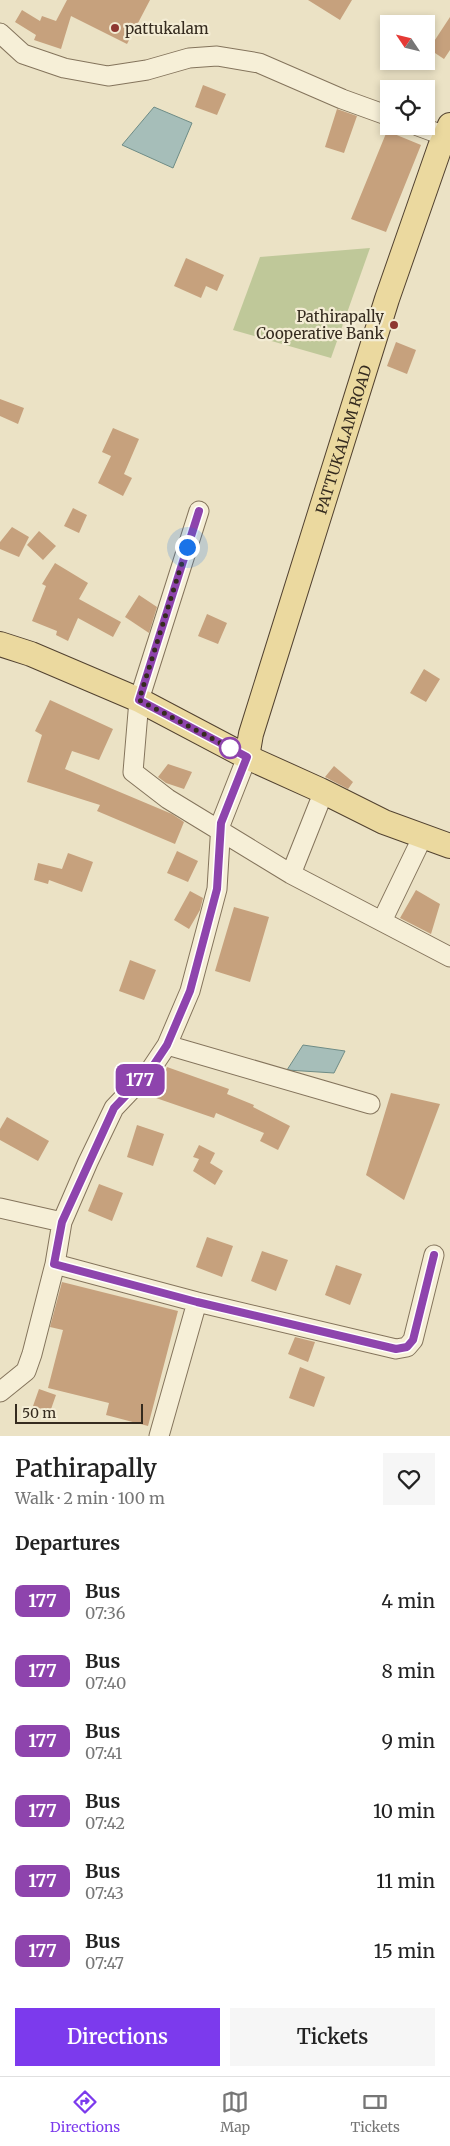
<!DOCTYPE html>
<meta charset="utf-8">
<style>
:root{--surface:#fff;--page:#f6f6f6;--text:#222;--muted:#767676;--line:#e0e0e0;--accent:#7c3aed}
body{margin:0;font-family:Merriweather,serif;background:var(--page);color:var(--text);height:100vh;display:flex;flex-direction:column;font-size:19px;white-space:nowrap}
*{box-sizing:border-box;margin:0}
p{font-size:16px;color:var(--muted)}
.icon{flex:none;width:28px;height:28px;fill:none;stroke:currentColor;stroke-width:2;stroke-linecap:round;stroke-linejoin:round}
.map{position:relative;height:1436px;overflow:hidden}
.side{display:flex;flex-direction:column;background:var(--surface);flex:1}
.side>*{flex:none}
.badge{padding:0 10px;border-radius:8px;font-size:18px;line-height:32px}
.needle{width:32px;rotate:305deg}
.fabs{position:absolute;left:380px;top:15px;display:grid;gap:10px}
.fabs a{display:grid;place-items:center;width:55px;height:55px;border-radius:0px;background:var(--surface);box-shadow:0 2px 8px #0003;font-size:25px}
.scale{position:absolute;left:15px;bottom:12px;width:128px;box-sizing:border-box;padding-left:5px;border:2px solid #352b1f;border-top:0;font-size:14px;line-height:18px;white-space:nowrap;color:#352b1f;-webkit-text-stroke:4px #f3ecd4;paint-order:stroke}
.you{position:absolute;width:25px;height:25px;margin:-12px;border:4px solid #fff;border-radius:50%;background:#1a73e8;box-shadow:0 0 0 8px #1a73e833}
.map>.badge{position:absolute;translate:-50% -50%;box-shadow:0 0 0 2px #fff}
h2{padding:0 15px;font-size:19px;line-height:45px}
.round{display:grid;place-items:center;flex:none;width:52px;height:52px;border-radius:0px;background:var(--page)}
.overview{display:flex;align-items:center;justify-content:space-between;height:85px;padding:0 15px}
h1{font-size:24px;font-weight:600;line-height:38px}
.action{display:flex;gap:10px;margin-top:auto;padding:10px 15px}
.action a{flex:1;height:58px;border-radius:0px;background:var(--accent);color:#fff;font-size:20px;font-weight:600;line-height:58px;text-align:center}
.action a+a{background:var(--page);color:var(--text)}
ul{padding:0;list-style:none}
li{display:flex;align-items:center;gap:15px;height:70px;padding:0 15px}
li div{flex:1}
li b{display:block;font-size:19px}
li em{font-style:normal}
li .badge{min-width:55px;font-weight:700;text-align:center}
.tabs{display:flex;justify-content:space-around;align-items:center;height:70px;border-top:1px solid var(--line);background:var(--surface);font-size:14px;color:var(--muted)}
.tabs a{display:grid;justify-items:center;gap:2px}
.tabs .selected{color:var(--accent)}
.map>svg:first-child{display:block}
.green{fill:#bfc899}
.water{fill:#a6beb9;stroke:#6e8c86}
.building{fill:#c6a17d}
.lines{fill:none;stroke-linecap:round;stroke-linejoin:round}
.minor-casing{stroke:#84745c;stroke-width:21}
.major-casing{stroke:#524230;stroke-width:26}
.minor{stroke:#f6efd7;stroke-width:19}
.major{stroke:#ebd99f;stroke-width:24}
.line-casing{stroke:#fff;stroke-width:11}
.line{stroke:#8e44ad;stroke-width:8}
.walk{stroke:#352b1f;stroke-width:5;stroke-dasharray:0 9}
.poi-dot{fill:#8e3731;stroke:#f3ecd4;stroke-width:2}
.stop-dot{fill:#fff;stroke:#8e44ad;stroke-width:2.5}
.labels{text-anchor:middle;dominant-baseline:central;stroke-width:4.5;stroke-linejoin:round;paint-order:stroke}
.poi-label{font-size:15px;fill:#352b1f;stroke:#f3ecd4;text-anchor:start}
.street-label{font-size:15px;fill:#352b1f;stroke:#f3ecd4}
</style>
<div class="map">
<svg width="450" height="1436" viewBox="0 0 450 1436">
<rect width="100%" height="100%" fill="#ebe2c5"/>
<path class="green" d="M370 248 331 358 233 330 260 257Z"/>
<path class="water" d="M154 107 192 123 173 168 122 145Z
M303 1045 345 1051 334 1073 287 1070Z"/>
<path class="building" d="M67 0H150L127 44 71 16 61 49 34 40 36 35 15 22 22 10 40 21 42 16 56 21Z
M308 0H352L340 20Z
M450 17V50L444 59 429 49Z
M203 85 226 94 217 115 195 107Z
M337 109 357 116 344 153 325 147Z
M387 131 421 145 386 232 351 219Z
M186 258 224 275 217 291 206 286 201 298 174 286Z
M396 342 416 350 407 374 387 366Z
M0 399 24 408 18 424 0 416Z
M113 428 139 439 124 474 132 478 123 496 98 483 111 456 102 452Z
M73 508 87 515 79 533 64 526Z
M12 527 29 537 19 557 0 549V542Z
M39 531 56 546 43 560 27 545Z
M55 563 88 583 79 599 121 622 113 637 78 618 68 641 56 635 57 631 32 621 46 586 42 584Z
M139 595 157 607 149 633 125 617Z
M207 614 227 623 218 644 198 636Z
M424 669 440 679 426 702 410 693Z
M50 700 113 729 99 760 72 751 65 769 172 814 184 822 175 844 97 811 100 805 27 782 42 735 35 731Z
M168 764 192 772 184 789 166 783 158 777Z
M334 766 353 782 348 789 325 777Z
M177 851 198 861 188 882 167 873Z
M68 853 93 862 82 892 49 880 48 884 34 880 38 863 62 869Z
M416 890 440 904 431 934 400 918Z
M190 891 203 898 200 910 189 929 174 920Z
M234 907 269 917 250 982 215 971Z
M130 960 156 970 144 1000 119 991Z
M167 1067 229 1089 227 1094 254 1105 253 1107 290 1126 278 1150 260 1141 264 1133 216 1113 214 1118 156 1098Z
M391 1093 440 1104 404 1200 366 1175Z
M7 1117 49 1141 38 1161 0 1140V1129Z
M137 1125 164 1134 153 1166 127 1157Z
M199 1145 215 1153 210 1163 223 1171 215 1185 193 1171 199 1159 193 1157Z
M99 1184 123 1193 112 1221 88 1211Z
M207 1237 233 1246 222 1277 196 1267Z
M262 1251 288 1260 276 1291 251 1281Z
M336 1265 362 1274 350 1305 325 1295Z
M62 1282 178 1311 148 1426 106 1415 109 1403 48 1388 63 1330 50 1327Z
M295 1337 315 1342 308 1362 288 1354Z
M300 1367 325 1377 314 1407 289 1398Z
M39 1389 56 1395 50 1412 33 1406Z"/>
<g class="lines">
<defs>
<path id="minor" d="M0 33 23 54 64 68 108 76 147 70 189 58 217 56 259 63 342 99 389 116
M418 126 445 136
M199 511 139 700 133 772 168 799 291 874 450 957
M291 874 324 791
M382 921 423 836
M167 1045 370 1104
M0 1208 62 1222
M55 1264 197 1302 396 1349 407 1347 413 1340 434 1255
M0 1392 26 1371 32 1354 55 1264 62 1222 88 1162 114 1108 151 1069 167 1045 190 991 217 889 221 823 247 757
M159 1436 197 1302"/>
<g id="major">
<path d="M0 644 31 654 139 700 247 757 320 790 384 822 450 846"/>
<path id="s1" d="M247 757 251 734 387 299 440 147 450 125"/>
</g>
</defs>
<use href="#minor" class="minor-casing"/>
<use href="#major" class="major-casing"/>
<use href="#minor" class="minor"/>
<use href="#major" class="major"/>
</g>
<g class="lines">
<defs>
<path id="line" d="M199 511 139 700 247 757 221 823 217 889 190 991 167 1045 151 1069 114 1108 62 1222 54 1264 197 1302 396 1349 407 1347 413 1340 434 1255"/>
</defs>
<use href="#line" class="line-casing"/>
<use href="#line" class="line"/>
<path class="walk" d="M187 547 139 700 232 749 230 748"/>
</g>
<g class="poi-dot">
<circle cx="115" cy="28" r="5"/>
<circle cx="394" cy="325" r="5"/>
</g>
<circle class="stop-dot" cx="230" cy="748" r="10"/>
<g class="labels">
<g class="poi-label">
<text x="125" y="28">pattukalam</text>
<text x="384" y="316" text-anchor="end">Pathirapally<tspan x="384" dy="17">Cooperative Bank</tspan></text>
</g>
<g class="street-label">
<text stroke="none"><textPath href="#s1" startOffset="332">PATTUKALAM ROAD</textPath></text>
</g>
</g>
</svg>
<div class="fabs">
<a><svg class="needle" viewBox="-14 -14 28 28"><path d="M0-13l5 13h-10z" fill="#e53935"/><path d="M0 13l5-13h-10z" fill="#767676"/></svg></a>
<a><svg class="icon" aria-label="locate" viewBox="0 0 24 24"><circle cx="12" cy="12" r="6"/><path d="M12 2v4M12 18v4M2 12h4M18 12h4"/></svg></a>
</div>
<div class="scale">50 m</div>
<div class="you" style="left:187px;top:547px"></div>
<b class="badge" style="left:140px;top:1080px;background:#8e44ad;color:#fff">177</b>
</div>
<section class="side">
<div class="overview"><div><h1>Pathirapally</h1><p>Walk · 2 min · 100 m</p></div><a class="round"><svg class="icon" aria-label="heart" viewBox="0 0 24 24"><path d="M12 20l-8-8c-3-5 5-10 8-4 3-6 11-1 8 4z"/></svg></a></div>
<h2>Departures</h2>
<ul>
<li><span class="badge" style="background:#8e44ad;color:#fff">177</span><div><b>Bus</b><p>07:36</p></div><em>4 min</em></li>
<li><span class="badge" style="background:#8e44ad;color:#fff">177</span><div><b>Bus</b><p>07:40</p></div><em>8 min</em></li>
<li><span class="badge" style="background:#8e44ad;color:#fff">177</span><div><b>Bus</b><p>07:41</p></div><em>9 min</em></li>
<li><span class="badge" style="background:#8e44ad;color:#fff">177</span><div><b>Bus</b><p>07:42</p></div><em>10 min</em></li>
<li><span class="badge" style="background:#8e44ad;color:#fff">177</span><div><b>Bus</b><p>07:43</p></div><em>11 min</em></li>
<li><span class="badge" style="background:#8e44ad;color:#fff">177</span><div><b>Bus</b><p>07:47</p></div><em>15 min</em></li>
</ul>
<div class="action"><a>Directions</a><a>Tickets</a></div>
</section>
<nav class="tabs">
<a class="selected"><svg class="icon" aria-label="directions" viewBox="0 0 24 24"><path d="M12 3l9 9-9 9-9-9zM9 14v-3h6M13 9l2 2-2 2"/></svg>Directions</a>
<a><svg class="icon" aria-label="map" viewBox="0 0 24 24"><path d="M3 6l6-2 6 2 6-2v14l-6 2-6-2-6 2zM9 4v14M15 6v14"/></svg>Map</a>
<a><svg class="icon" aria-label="tickets" viewBox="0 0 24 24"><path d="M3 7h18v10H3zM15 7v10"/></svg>Tickets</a>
</nav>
